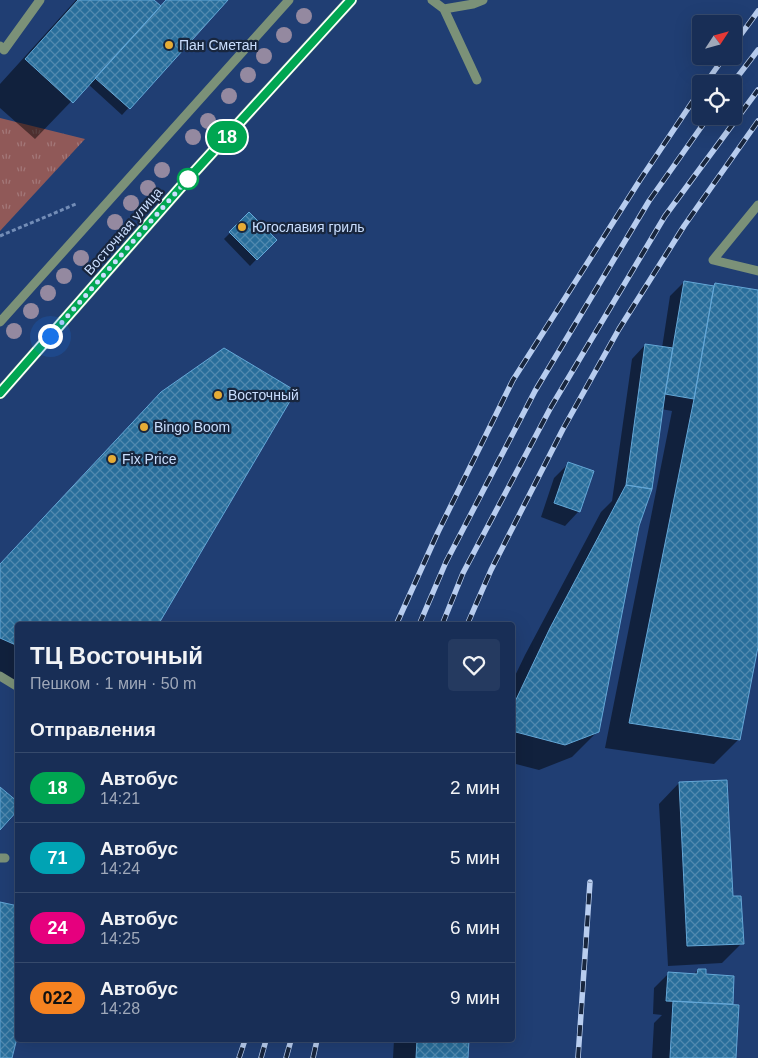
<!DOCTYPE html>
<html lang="ru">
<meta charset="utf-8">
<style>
:root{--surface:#182e56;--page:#253a60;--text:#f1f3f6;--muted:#9fa8b9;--line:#364a6c}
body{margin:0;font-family:Helvetica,sans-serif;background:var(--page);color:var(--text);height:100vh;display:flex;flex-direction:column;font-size:19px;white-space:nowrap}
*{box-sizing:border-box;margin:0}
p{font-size:16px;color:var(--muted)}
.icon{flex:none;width:28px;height:28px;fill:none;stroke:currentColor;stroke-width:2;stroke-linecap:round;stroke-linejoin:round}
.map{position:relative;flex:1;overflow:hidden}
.sheet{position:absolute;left:15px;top:622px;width:500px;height:420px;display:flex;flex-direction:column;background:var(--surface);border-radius:5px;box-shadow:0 5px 20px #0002,0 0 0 1px var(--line)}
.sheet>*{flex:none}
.badge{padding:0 10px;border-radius:16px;font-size:18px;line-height:32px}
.needle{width:32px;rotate:54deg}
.buttons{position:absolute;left:692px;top:15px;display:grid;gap:10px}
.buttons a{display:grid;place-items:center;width:50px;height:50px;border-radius:5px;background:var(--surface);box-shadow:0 5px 20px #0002,0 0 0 1px var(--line);font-size:25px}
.you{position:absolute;width:25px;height:25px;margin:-12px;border:4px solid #fff;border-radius:50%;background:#1a73e8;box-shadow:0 0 0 8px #1a73e833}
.map>.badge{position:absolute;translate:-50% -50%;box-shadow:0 0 0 2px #fff}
h2{padding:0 15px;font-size:19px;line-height:45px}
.round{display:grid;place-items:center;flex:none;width:52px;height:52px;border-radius:5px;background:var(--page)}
.headline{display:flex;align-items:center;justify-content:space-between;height:85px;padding:0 15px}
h1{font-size:24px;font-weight:800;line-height:38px}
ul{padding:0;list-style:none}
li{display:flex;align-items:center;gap:15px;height:70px;padding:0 15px;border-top:1px solid var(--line)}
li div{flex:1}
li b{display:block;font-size:19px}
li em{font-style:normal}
li .badge{min-width:55px;font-weight:700;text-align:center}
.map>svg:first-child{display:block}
.park{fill:url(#park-tufts)}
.shadow{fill:#0007}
.building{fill:url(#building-cross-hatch);stroke:#64a7d7}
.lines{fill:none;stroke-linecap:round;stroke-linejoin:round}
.path{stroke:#738db7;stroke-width:3;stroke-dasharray:4 2.5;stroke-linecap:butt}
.minor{stroke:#7b9178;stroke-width:9}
.major{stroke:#b5e0ad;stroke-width:12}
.rail-casing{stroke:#b8cdef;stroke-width:5.5}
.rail{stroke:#18263e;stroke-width:4;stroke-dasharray:11;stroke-linecap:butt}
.tree{fill:#9489a0}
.line-casing{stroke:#fff;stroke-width:11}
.line{stroke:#00a651;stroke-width:8}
.walk{stroke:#cadefe;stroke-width:5;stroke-dasharray:0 9}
.poi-dot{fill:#e6ac36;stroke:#18263e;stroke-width:2}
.stop-dot{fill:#fff;stroke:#00a651;stroke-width:2.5}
.labels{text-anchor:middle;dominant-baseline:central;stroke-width:4.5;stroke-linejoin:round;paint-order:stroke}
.poi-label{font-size:14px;fill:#cadefe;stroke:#18263e;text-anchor:start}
.street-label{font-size:14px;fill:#cadefe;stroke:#18263e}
</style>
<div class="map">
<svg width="758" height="1058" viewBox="0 0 758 1058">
<defs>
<pattern id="park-tufts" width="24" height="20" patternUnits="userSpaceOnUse" patternTransform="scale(1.25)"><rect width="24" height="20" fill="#905958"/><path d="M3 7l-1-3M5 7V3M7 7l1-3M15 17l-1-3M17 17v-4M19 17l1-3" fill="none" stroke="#a37879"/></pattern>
<pattern id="building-cross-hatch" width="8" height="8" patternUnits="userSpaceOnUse" patternTransform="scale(1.25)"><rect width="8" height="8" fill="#296e9b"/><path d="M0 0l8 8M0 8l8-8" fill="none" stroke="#5189af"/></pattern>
</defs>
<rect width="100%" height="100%" fill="#203e73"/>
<path class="park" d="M0 118 85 139 0 231Z"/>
<path class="shadow" d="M76 0H152L160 7 167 0H227L122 115 88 84 35 139 0 108V84Z
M249 214 275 240 250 266 224 239Z
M684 282 713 287 716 284 758 291V640L739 739 714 764 605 748 672 411 661 409 597 732 572 757 539 770 512 763V682L525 655 601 512 612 501 632 359 645 345 662 348 670 296Z
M161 393 157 625H18V682L0 674V564L136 419Z
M568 464 592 472 578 512 565 526 541 517 554 478Z
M679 783 732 898 742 943 722 963 668 966 659 804Z
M698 970 732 1004 730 1005 735 1058H652L654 1023 662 1015 653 1014 654 988 668 974 693 975Z
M394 1040H468L467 1058H393Z"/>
<path class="building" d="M78 0H154L161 6 73 103 25 59Z
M166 0H228L130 109 95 78Z
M249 212 277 240 257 260 229 232Z
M684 281 714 286 694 399 665 394Z
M715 283 758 290V647L740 740 629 723 694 399 714 286Z
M645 344 673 348 665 394 652 489 626 485Z
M224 348 296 391 158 625H18V646L0 638V564L161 392Z
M568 462 594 471 580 512 554 503Z
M626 485 652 489 639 526 599 732 565 745 512 731V708L550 628Z
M727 780 733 896H741L744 944 687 946 679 782Z
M0 787 18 802V810L0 830Z
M0 902 18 906V1034L12 1058H0Z
M698 969H706V974L734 976 733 1004 666 1001 668 972 697 974Z
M673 1001 739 1005 736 1058H670Z
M417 1040H469L468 1058H416Z"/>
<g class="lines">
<path class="path" d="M0 236 76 204"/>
<path class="minor" d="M432 0 444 9 477 80
M444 9 473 4 483 0
M0 46 4 50 40 0
M758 205 713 260 758 271
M0 322 289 0
M0 676 18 687
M0 858H5"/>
<path class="major" d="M0 393 187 180 351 0"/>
<defs>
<path id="rail" d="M734 44 758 11
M705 84 725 56
M732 84 758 50
M396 625 438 532 513 380 640 180 701 89
M419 625 446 562 535 391 649 201 709 116
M442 625 463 573 551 407 665 216 758 90
M467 625 491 570 563 429 619 329 684 226 758 121
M239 1058 245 1040
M261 1058 266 1040
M286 1058 291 1040
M313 1058 317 1040
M578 1058 590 882"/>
</defs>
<use href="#rail" class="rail-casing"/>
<use href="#rail" class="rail"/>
</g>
<g class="tree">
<circle cx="304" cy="16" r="8"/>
<circle cx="284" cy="35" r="8"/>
<circle cx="264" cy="56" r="8"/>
<circle cx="248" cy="75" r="8"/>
<circle cx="229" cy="96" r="8"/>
<circle cx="208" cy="121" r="8"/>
<circle cx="193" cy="137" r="8"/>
<circle cx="162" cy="170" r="8"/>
<circle cx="148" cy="188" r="8"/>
<circle cx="131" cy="203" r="8"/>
<circle cx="115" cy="222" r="8"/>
<circle cx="81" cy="258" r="8"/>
<circle cx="64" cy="276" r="8"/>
<circle cx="48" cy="293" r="8"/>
<circle cx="31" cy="311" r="8"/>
<circle cx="14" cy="331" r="8"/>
</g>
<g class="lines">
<defs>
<path id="line" d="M0 393 187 180 351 0"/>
</defs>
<use href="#line" class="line-casing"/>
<use href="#line" class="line"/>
<path class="walk" d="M50 336 188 179"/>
</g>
<g class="poi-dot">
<circle cx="169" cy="45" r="5"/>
<circle cx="242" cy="227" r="5"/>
<circle cx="218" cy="395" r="5"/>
<circle cx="144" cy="427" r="5"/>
<circle cx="112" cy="459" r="5"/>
</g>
<circle class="stop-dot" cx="188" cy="179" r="10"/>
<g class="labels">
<g class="poi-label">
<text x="179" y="45">Пан Сметан</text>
<text x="252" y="227">Югославия гриль</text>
<text x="228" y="395">Восточный</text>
<text x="154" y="427">Bingo Boom</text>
<text x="122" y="459">Fix Price</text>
</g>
<g class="street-label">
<text transform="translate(123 231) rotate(-49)">Восточная улица</text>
</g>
</g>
</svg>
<div class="buttons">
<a><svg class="needle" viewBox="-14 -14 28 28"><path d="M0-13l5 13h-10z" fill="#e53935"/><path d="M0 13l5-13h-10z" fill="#9fa8b9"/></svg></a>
<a><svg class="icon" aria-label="locate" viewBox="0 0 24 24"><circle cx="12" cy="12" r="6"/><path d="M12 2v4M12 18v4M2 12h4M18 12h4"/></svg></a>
</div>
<div class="you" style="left:50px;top:336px"></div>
<b class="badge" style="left:227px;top:137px;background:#00a651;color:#fff">18</b>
<section class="sheet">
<div class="headline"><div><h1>ТЦ Восточный</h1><p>Пешком · 1 мин · 50 m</p></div><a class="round"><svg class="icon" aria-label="heart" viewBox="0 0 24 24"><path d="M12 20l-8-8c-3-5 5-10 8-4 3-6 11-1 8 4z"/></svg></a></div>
<h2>Отправления</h2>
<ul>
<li><span class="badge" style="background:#00a651;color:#fff">18</span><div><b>Автобус</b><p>14:21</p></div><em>2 мин</em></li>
<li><span class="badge" style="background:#00a3b4;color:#fff">71</span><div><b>Автобус</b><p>14:24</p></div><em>5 мин</em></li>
<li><span class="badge" style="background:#e6007e;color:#fff">24</span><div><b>Автобус</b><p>14:25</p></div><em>6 мин</em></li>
<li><span class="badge" style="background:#f58220;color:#111">022</span><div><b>Автобус</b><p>14:28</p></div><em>9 мин</em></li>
</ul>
</section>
</div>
